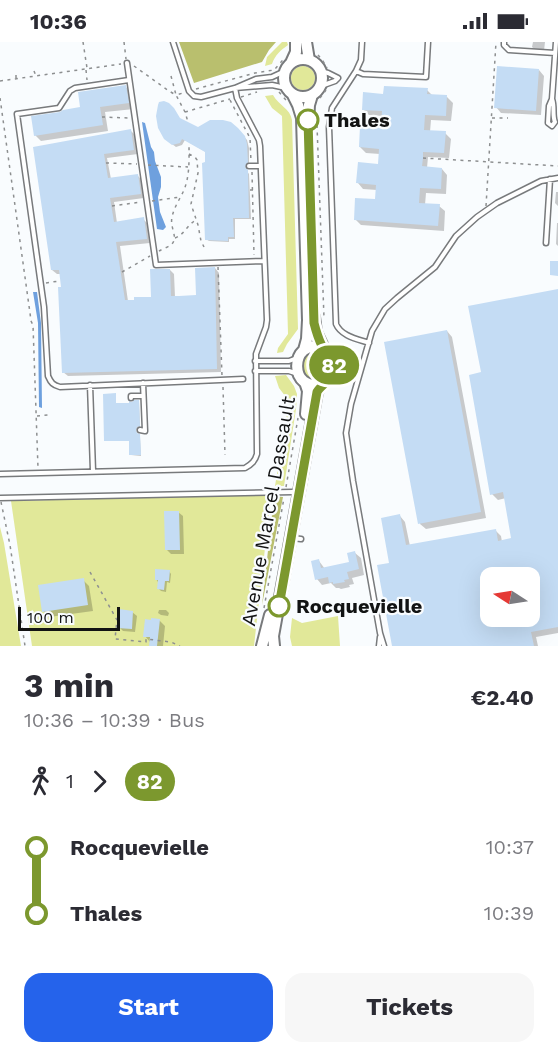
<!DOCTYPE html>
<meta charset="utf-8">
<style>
:root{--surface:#fff;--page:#f7f7f7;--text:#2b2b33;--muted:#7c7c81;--accent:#2563eb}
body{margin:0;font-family:"Work Sans",sans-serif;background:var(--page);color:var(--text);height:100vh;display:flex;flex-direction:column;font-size:22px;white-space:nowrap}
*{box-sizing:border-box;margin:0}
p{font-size:20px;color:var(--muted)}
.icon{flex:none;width:33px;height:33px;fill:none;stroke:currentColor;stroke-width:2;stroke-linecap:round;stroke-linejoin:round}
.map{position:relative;height:604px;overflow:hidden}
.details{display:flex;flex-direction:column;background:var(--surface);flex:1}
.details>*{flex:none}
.badge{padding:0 12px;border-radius:20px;font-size:21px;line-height:39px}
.needle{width:39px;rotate:282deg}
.fabs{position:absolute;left:480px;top:525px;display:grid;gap:12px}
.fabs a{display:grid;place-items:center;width:60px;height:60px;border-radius:12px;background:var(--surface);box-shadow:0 6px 24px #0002;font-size:30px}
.scale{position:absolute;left:18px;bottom:15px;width:102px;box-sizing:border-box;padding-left:6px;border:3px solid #121313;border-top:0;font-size:16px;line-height:21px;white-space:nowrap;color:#121313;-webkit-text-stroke:4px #f9fcfe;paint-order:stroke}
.map>.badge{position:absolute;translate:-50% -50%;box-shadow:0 0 0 3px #fff}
.legs{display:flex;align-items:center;gap:9px;height:66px;padding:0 24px;font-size:20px}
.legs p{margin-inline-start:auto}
.summary{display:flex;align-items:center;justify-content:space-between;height:102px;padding:0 24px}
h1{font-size:33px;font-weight:700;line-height:45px}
.primary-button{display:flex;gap:12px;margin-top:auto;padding:12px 24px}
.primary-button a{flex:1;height:69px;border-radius:18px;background:var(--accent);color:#fff;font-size:24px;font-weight:700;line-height:69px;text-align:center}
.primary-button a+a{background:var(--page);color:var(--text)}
ul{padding:0 24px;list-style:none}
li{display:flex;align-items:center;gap:21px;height:66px;font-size:22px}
li i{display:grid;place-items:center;width:9px;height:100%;margin:0 8px;background:currentColor}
li i::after{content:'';width:15px;height:15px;margin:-8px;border:4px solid;border-radius:50%;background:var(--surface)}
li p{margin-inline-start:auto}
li:first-child i{background:linear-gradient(#0000 50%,currentColor 0)}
li:last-child i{background:linear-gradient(currentColor 50%,#0000 0)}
.status{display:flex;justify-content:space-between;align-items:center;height:42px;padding:0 30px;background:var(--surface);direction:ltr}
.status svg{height:16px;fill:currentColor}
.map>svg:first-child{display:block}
.green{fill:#e1e899}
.forest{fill:#b9bf6e}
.water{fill:#6ea0de}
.shadow{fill:#0003;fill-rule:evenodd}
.building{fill:#c4dcf4;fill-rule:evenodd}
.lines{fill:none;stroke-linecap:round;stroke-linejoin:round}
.service-casing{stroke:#787a7c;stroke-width:7}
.secondary-casing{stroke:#787a7c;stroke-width:14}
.path{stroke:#8d8f90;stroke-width:1.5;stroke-dasharray:3 4.5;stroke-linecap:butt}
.service{stroke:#fff;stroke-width:4}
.secondary{stroke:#fff;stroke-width:10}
.line-1-casing{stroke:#fff;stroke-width:14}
.line-1{stroke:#7c982e;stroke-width:9}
.stop-1-dot{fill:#fff;stroke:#7c982e;stroke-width:3}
.labels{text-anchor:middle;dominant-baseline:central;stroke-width:4.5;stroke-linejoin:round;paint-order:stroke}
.stop-label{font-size:20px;font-weight:bold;fill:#121313;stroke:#f9fcfe;text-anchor:start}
.street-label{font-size:20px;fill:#121313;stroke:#f9fcfe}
</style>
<div class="status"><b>10:36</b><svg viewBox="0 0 49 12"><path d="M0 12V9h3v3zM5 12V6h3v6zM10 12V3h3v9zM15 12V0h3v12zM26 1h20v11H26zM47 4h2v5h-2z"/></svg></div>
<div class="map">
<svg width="558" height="604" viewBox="0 0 558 604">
<rect width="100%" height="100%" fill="#f9fcfe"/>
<path class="green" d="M282 0H287L288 3C281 8 275 13 272 22L265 24 267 15Z
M291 36a12 12 0 1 1 24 0a12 12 0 1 1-24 0Z
M273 53C279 64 290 66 292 78L298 287 287 302 283 310 277 311 278 306 288 292 282 74 272 66 265 54Z
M302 324a14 14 0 1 1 28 0a14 14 0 1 1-28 0Z
M286 333 294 344 297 352 296 367 284 444H275L289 359 279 346 275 334Z
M271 453 254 604H32L11 459Z
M0 485 4 501 21 604H0Z
M338 574 340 604H292L290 595 292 576 302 581Z"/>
<path class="forest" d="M179 0H276L269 8 262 20 194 41Z
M274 454 283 455 262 563Z"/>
<path class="water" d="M142 80 145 81 151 105 154 110 155 119 161 135V145L158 155 160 170 166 185 163 188 157 187Z
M33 250H37L41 281 42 366 39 365 38 281Z"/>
<path class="shadow" d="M533 0H545L544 9 535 8 532 5Z
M539 28 544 34 541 73 501 71 496 65Z
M125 44 131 50 134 67 105 70 108 89 41 99 35 93Z
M427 48 433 54 447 55 453 61 451 79 431 78 430 90 445 91 451 97 449 116 428 115 427 126 442 127 447 133 446 152 426 151 425 163 439 164 445 169 444 189 361 183 355 177 377 159V148L363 147 358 141 380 123V112L366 111 360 105 382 87 383 74 369 73 363 67 384 53Z
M181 78 198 86 240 90 247 98 249 106V123L246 128 249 132 251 177H235V197H229V200L209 199 206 197V110L185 98 182 103 176 105 168 99Z
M131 89 135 93 138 112 107 116 111 137 137 133 142 138 144 156 114 160 117 181 143 177 147 181 150 201 120 204 128 259 153 256 170 228 174 232 175 255H197L215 226 219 231 221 330 68 334 63 330V247L61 232H57L52 228 35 106Z
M556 150H558V164L555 161Z
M557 181H558V204L556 202Z
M558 249V591L536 595 538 604H394L391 522 400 474 405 480 410 504 495 488 501 494 502 500 513 498 506 456 498 458 492 452 482 332ZM490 536H530V574H490Z
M447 289 452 295 486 476 426 487 420 482Z
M116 353V363L139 360 140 385H138L136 389 137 392 140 395 141 414 131 413 130 399H106Z
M178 470 183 474 184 512H171L167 508Z
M355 511 361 516 364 533 352 536 354 542 349 543 350 545 341 547 339 546H336L331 541 322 543 317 537 319 519 325 527 350 521Z
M169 529 171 532 170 541 167 540 166 550 161 549 159 547 158 540 156 537Z
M83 538 89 544 93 569 49 575 43 569Z
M159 568H166L169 571 168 574 161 573 158 571Z
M132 570 137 574 135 590 123 589 119 585Z
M159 578 165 584 163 604H151L150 600 145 594Z"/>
<path class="building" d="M497 24 539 27 536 69 494 66Z
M126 43 129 61 100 65 103 83 34 94 31 74 60 70 63 68 80 65 78 50Z
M384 44 428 46 427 52 447 53 446 74 425 73 424 88 446 89 444 111 423 110V116L422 124 442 126 441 147 420 146 419 161 440 162 438 184 354 178 355 156 375 157 376 143 356 141 358 120 378 122 379 107 359 105 360 84 381 85 382 69 362 68 363 50 383 52Z
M164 59 169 61 174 66 180 76 198 85 210 78H223L231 80 238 86 245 94 247 102 248 120 245 125 248 128 249 176H233L234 195H228V199L205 198 202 121 205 120V110L182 97 180 101 172 103 164 97 158 86 156 74 158 63 159 60Z
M131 87 134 108 104 112 108 136 138 132 141 152 110 156 114 180 144 175 147 197 116 200 125 258H134V255H151L150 227H170L171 254H179L196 253 195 226 215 225 217 327 62 331 58 245H61L59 228H51L33 105Z
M550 219H558V234L550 233Z
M558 247V585L531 590 534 604H392L377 523 389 521 381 476 400 472 406 503 496 487 498 499 511 496 503 450 490 453 469 333 481 330 468 264ZM490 536H530V574H490Z
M447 288 481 470 418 482 384 300Z
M116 351V361H129V359L132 360 134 358H139L140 384 137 385 136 388 137 391 140 392 141 413H129V399H104L103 352Z
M164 469H179L180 508H165Z
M355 509 359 527 347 530 349 537 344 538 345 540 333 542V540L329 541 328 535 315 538 311 519 319 517 321 526 349 520 347 511Z
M155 527 170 528 169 539H165L164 548 157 547 158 538H155Z
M84 536 88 563 42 570 38 543Z
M119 567 133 569 132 587 117 586Z
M151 576 160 577 157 604H149L150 595H143L145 577 151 578Z"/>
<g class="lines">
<defs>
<path id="service" d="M362 0 361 18 356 29 332 66 329 85 336 282C341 294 357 297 369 301
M504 0V3L509 8 555 11
M127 21 156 223 264 219
M285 29 272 35 256 37 235 46 272 43 286 46
M320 29 328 31 338 36 335 39 321 44
M356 29 363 32 426 35 428 0
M129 38 75 46 70 49 59 66 17 72 44 265 48 334C51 341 53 343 60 345L243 337
M552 57 549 64 548 81 552 84 555 80C552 73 555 65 552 57L556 0
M249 124H260
M546 201 550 137
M255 319H289L297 316
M335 323 351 315
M255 329H289L298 332
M90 343 93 429
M131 356V354H143
M140 388 145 389 143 341
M0 432 245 426C252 422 255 419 257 412L256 312 266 285 267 278 260 104 259 98 237 56 235 46 201 55 194 54 189 49 173 0
M0 456 293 450
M292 496 301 497
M379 604 380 595
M384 604 380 591 353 439 346 391 351 362 372 289 385 267 397 256 435 225 456 194 477 175 497 161 541 139 558 136"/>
<path id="secondary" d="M306 0 309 18
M284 36a19 19 0 1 1 38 0a19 19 0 1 1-38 0Z
M291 21 296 10V0
M293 53 298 63 302 76 308 278 307 297 304 308
M308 82 309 63 312 53
M314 275 316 290 324 307
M305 340 308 349 306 372
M262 604 270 573
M274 604 273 594 275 583 317 350C323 338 341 331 332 315 330 311 326 307 322 306 289 295 288 354 324 341"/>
</defs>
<use href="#service" class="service-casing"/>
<use href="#secondary" class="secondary-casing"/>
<path class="path" d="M83 0 87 26
M124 0 126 17
M318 13 323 19 327 26
M134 24 169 49 176 53 185 70 188 80
M86 28 87 38
M34 29 36 34
M171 34 176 53 183 51
M16 36V31
M0 39 121 22
M196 47 255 31 274 28 283 18
M279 50 286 58
M241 55 257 50
M0 56 30 271 31 279 33 283 38 426
M320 56 326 48
M230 58 250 96 251 120
M185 70 230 57
M102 75 128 76
M492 76H508
M317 83 324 276
M189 112 195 115 197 118 198 131 191 162 198 183 201 199 204 205
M423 116 558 124
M106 121 137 122
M148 123 188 125
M252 130 254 213
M250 148H256
M152 159 180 155
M112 164 141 160
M486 164 496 0
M175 196C185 192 187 183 196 178
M159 209C164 206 173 204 174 198 176 193 170 184 172 175 174 165 180 157 184 148 190 133 189 117 189 101
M218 225 222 334
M122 230 150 214
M46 241 59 239
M223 345 225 413
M37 374 48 373 50 376
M286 445 298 376
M1 460 10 503 25 604
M90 530 117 578 115 597 146 600V597L171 600 180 604
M264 566 284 456"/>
<use href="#service" class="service"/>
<use href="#secondary" class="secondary"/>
</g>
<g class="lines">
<defs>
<path id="line-1" d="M279 564 317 350C321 343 329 340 332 332 339 319 328 313 322 304 318 296 316 289 314 281L308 78"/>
</defs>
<use href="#line-1" class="line-1-casing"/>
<use href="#line-1" class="line-1"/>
</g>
<g class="stop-1-dot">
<circle cx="308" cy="78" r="10"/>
<circle cx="279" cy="564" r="10"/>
</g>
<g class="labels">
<g class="stop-label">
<text x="324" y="78">Thales</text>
<text x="296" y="564">Rocquevielle</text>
</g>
<g class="street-label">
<text transform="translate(268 469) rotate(-80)">Avenue Marcel Dassault</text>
</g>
</g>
</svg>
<div class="fabs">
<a><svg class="needle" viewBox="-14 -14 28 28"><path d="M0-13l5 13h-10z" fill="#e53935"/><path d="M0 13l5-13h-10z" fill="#7c7c81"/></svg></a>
</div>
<div class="scale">100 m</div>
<b class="badge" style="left:334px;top:323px;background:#7c982e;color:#fff">82</b>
</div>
<section class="details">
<div class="summary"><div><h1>3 min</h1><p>10:36 – 10:39 · Bus</p></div><b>€2.40</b></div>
<div class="legs"><svg class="icon" aria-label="walk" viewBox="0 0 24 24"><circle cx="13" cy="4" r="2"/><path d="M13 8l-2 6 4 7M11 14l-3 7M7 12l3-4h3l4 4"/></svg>1<svg class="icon" aria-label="forward" viewBox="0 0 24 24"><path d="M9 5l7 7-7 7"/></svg><b class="badge" style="background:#7c982e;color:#fff">82</b></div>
<ul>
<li><i style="color:#7c982e"></i><b>Rocquevielle</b><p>10:37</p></li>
<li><i style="color:#7c982e"></i><b>Thales</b><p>10:39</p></li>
</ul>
<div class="primary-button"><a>Start</a><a>Tickets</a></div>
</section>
